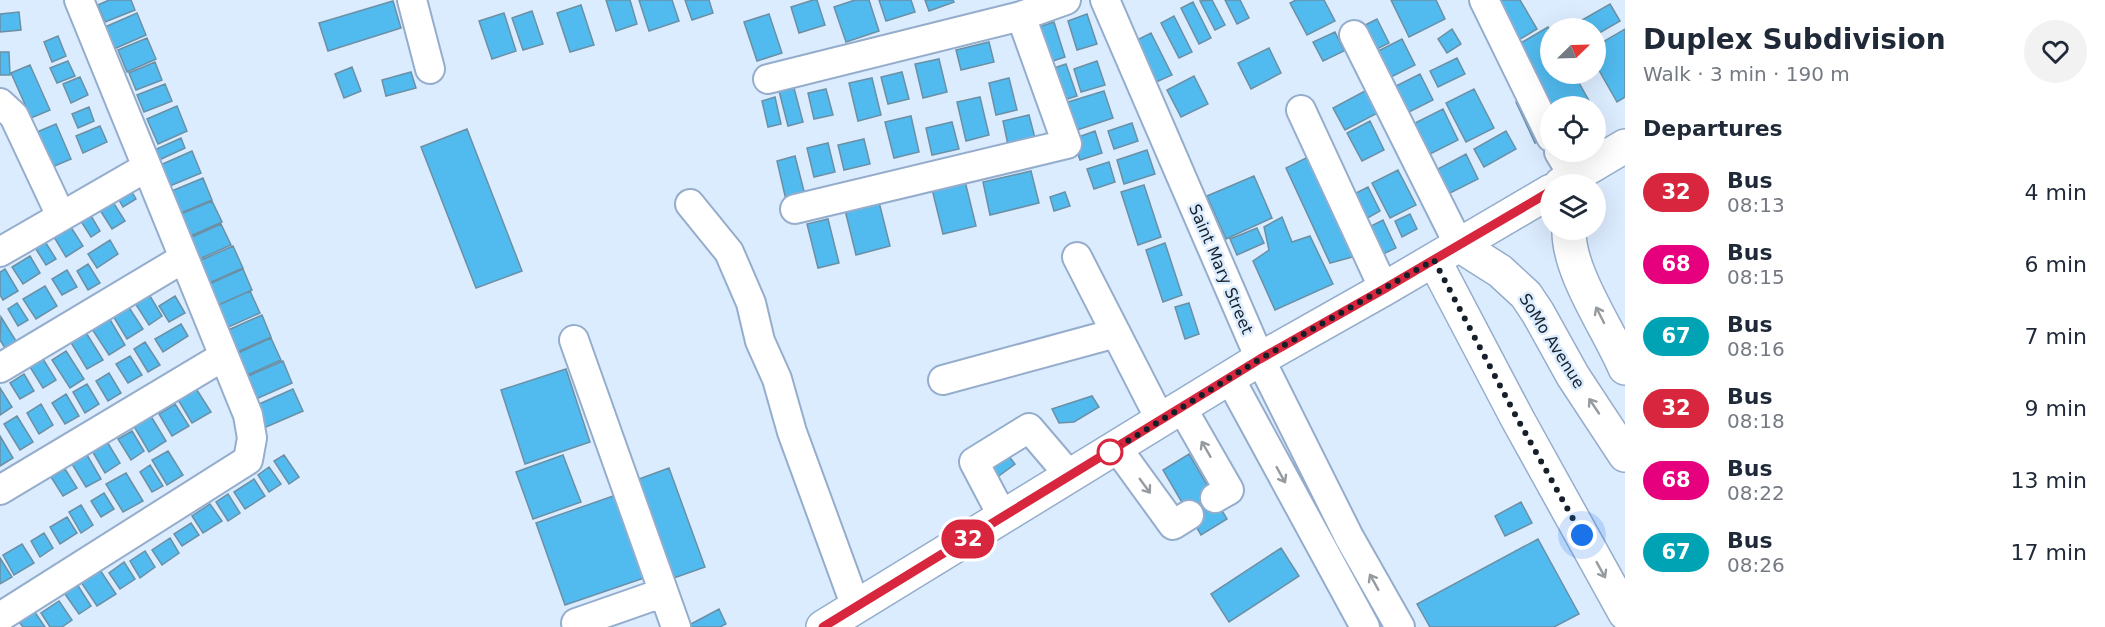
<!DOCTYPE html>
<meta charset="utf-8">
<style>
:root{--surface:#fff;--page:#f2f2f3;--text:#1f2937;--muted:#747a83}
body{margin:0;font-family:"DejaVu Sans",sans-serif;background:var(--page);color:var(--text);height:100vh;display:flex;flex-direction:column;font-size:22px;white-space:nowrap}
*{box-sizing:border-box;margin:0}
p{font-size:20px;color:var(--muted)}
.icon{flex:none;width:33px;height:33px;fill:none;stroke:currentColor;stroke-width:2;stroke-linecap:round;stroke-linejoin:round}
.map{position:relative;flex:1;overflow:hidden}
.sheet{display:flex;flex-direction:column;background:var(--surface);width:480px}
.sheet>*{flex:none}
.badge{padding:0 12px;border-radius:20px;font-size:21px;line-height:39px}
.needle{width:39px;rotate:67deg}
.controls{position:absolute;left:1540px;top:18px;display:grid;gap:12px}
.controls a{display:grid;place-items:center;width:66px;height:66px;border-radius:50%;background:var(--surface);box-shadow:0 6px 24px #0002;font-size:30px}
.you{position:absolute;width:30px;height:30px;margin:-15px;border:4px solid #fff;border-radius:50%;background:#1a73e8;box-shadow:0 0 0 9px #1a73e833}
.map>.badge{position:absolute;translate:-50% -50%;box-shadow:0 0 0 3px #fff}
h2{padding:0 18px;font-size:22px;line-height:54px}
.round{display:grid;place-items:center;flex:none;width:63px;height:63px;border-radius:32px;background:var(--page)}
.summary{display:flex;align-items:center;justify-content:space-between;height:102px;padding:0 18px}
h1{font-size:28px;font-weight:700;line-height:45px}
ul{padding:0;list-style:none}
li{display:flex;align-items:center;gap:18px;height:72px;padding:0 18px}
li div{flex:1}
li b{display:block;font-size:22px}
li em{font-style:normal}
li .badge{min-width:66px;font-weight:700;text-align:center}
main{display:flex;flex:1;min-height:0}
.map>svg:first-child{display:block}
.building{fill:#51baef;stroke:#6b90a5;stroke-width:1.5}
.lines{fill:none;stroke-linecap:round;stroke-linejoin:round}
.minor-casing{stroke:#95adcc;stroke-width:32}
.major-casing{stroke:#95adcc;stroke-width:36}
.minor{stroke:#fff;stroke-width:28}
.major{stroke:#fff;stroke-width:33}
.oneway{stroke:#969ba0}
.line-casing{stroke:#fff;stroke-width:14}
.line{stroke:#d7263d;stroke-width:9}
.walk{stroke:#16202b;stroke-width:6;stroke-dasharray:0 10.8}
.stop-dot{fill:#fff;stroke:#d7263d;stroke-width:3}
.labels{text-anchor:middle;dominant-baseline:central;stroke-width:5;stroke-linejoin:round;paint-order:stroke}
.street-label{font-size:16px;fill:#16202b;stroke:#dcecff}
</style>
<main>
<div class="map">
<svg width="1625" height="627" viewBox="0 0 1625 627">
<rect width="100%" height="100%" fill="#dcecff"/>
<path class="building" d="M109 0H131L135 10 105 22 98 5Z
M606 0H630L637 24 616 31Z
M639 0H672L679 21 649 31Z
M685 0H709L713 13 692 20Z
M813 0H817L825 25 799 33 791 7Z
M855 0H869L879 31 846 42 834 7Z
M879 0H911L915 12 886 21Z
M925 0H953L954 2 929 11Z
M1212 0 1225 25 1215 30 1200 1Z
M1225 0H1240L1249 18 1237 24Z
M1296 0H1324L1335 21 1307 35 1290 3Z
M1391 0H1436L1445 19 1409 37Z
M1494 0H1520L1537 29 1517 41Z
M393 1 401 28 328 51 319 23Z
M1193 2 1211 38 1199 44 1181 8Z
M1610 4 1620 21 1596 35V28H1571L1570 27Z
M581 5 594 45 570 52 557 13Z
M532 11 543 44 523 50 512 18Z
M19 12 21 30 0 32V14Z
M137 13 146 35 114 49 105 27Z
M504 13 516 51 492 59 479 21Z
M769 14 782 53 757 61 744 22Z
M1087 14 1097 44 1077 50 1068 21Z
M1174 16 1192 52 1179 58 1161 23Z
M1377 19 1389 43 1365 55 1353 31Z
M1054 22 1065 57 1047 63 1036 28Z
M1548 27 1551 32V74H1574L1592 106H1551L1514 47Z
M1452 29 1461 44 1447 53 1438 39Z
M1625 29V97L1617 102 1596 65V46Z
M1335 32 1344 51 1323 61 1313 42Z
M1151 33 1172 75 1154 83 1133 42Z
M58 36 66 56 52 62 44 42Z
M147 38 156 59 127 72 118 50Z
M1402 39 1415 65 1379 83 1366 57Z
M989 42 994 62 961 70 956 50Z
M1269 48 1281 73 1251 89 1238 63Z
M0 52H9L10 75H0Z
M1457 58 1465 74 1438 87 1430 71Z
M939 59 947 92 923 98 915 64Z
M68 61 75 76 57 83 50 68Z
M1097 61 1105 85 1081 92 1074 69Z
M155 62 162 80 136 90 129 73Z
M1066 64 1077 96 1061 101 1051 69Z
M30 65 50 110 31 118 11 73Z
M352 67 361 91 344 98 335 74Z
M411 72 416 88 386 96 382 80Z
M902 72 909 99 888 104 881 77Z
M1420 74 1433 100 1397 118 1384 92Z
M1194 76 1208 104 1181 117 1167 90Z
M80 77 88 95 71 103 63 84Z
M872 78 881 115 858 121 849 83Z
M1009 78 1017 110 996 115 989 83Z
M165 84 172 101 144 112 137 95Z
M1378 84 1389 107 1345 130 1333 108Z
M794 88 803 122 788 126 779 91Z
M826 89 833 115 814 119 808 93Z
M1474 89 1494 128 1466 142 1446 103Z
M1104 91 1113 118 1077 130 1068 102Z
M775 97 781 124 768 127 762 101Z
M980 97 989 135 966 141 957 102Z
M1527 97 1547 138 1535 143 1516 102Z
M177 106 187 131 158 144 147 119Z
M89 107 94 121 78 128 72 114Z
M1443 109 1458 140 1424 157 1409 126Z
M1029 115 1035 138 1008 145 1003 121Z
M911 116 919 152 894 158 885 122Z
M1370 121 1384 150 1362 161 1347 133Z
M952 122 959 149 932 155 926 128Z
M1132 123 1138 141 1114 149 1108 131Z
M56 124 71 159 45 170 30 135Z
M100 126 107 142 83 153 76 136Z
M467 129 522 271 476 288 421 147Z
M1095 131 1102 153 1080 160 1073 139Z
M1506 131 1516 149 1484 167 1474 149Z
M181 138 185 148 157 161 152 151Z
M864 139 870 164 844 170 838 145Z
M828 143 835 172 814 177 807 148Z
M1147 150 1155 174 1124 184 1117 160Z
M192 151 201 173 165 188 156 167Z
M1466 154 1478 179 1448 194 1436 170Z
M795 156 805 195 786 200 777 161Z
M1308 157 1338 225 1347 221 1360 255 1330 263 1286 168Z
M1109 162 1115 182 1094 189 1087 169Z
M1398 170 1416 205 1390 218 1372 183Z
M1031 171 1039 203 990 215 983 182Z
M1254 176 1272 218 1226 239 1207 196Z
M964 177 976 226 943 234 931 185Z
M203 178 212 200 176 215 167 193Z
M128 185 136 199 123 207 115 193Z
M1144 185 1161 237 1138 245 1121 192Z
M1368 187 1380 211 1366 219 1354 194Z
M1065 192 1070 206 1054 211 1050 197Z
M878 198 890 246 856 255 844 206Z
M111 199 125 221 112 229 98 207Z
M212 201 222 222 186 238 176 216Z
M87 209 100 231 91 237 77 215Z
M1410 214 1417 229 1402 237 1395 221Z
M1282 217 1292 242 1310 236 1333 284 1275 310 1253 261 1269 250 1264 227Z
M828 219 839 263 818 268 807 224Z
M1383 220 1396 248 1379 256 1365 229Z
M67 221 83 246 66 257 51 232Z
M221 224 231 245 195 261 185 240Z
M1257 228 1264 243 1237 255 1230 239Z
M44 240 56 259 46 265 34 246Z
M110 240 118 254 97 268 88 254Z
M1165 243 1182 295 1163 302 1146 250Z
M233 246 243 268 207 284 197 262Z
M30 256 40 273 23 284 12 267Z
M88 264 100 283 88 290 77 271Z
M5 269 18 291 3 300 0 295V272Z
M243 269 252 290 216 306 207 285Z
M67 270 77 287 62 295 52 279Z
M45 286 57 306 36 319 23 299Z
M147 291 162 316 149 325 133 300Z
M250 291 260 313 224 329 214 307Z
M175 296 185 313 169 322 159 306Z
M17 303 28 320 18 326 8 309Z
M1189 303 1199 334 1185 339 1175 307Z
M128 306 143 329 127 339 113 316Z
M262 315 271 337 235 353 226 331Z
M1 317 16 341 5 348 0 340Z
M109 318 125 345 109 355 92 329Z
M181 324 188 336 163 352 155 339Z
M85 331 103 360 87 369 70 341Z
M271 338 281 360 245 376 236 354Z
M145 342 160 365 148 372 134 349Z
M66 351 84 379 70 388 52 360Z
M130 356 142 375 128 383 116 364Z
M43 359 56 380 43 388 30 367Z
M283 361 292 383 256 399 246 377Z
M566 369 590 442 525 464 501 390Z
M109 373 121 393 108 401 96 381Z
M24 374 34 391 20 399 10 383Z
M87 384 99 404 85 413 73 392Z
M195 387 211 412 192 423 177 398Z
M0 388 12 407 0 415Z
M293 389 303 411 266 427 257 405Z
M66 394 79 416 65 424 52 403Z
M1092 396 1099 407 1074 422 1059 423 1052 409Z
M41 404 53 425 39 434 27 413Z
M175 404 189 426 172 436 159 414Z
M149 413 166 441 149 452 132 423Z
M17 416 33 442 20 450 4 424Z
M132 431 144 451 131 460 118 439Z
M0 436 13 458 0 466Z
M106 440 120 463 105 473 91 449Z
M1002 447 1015 464 992 481 979 464Z
M168 451 183 475 167 485 152 460Z
M1189 454 1227 519 1201 535 1163 470Z
M87 455 101 479 86 487 72 464Z
M284 455 299 477 289 484 274 461Z
M563 455 581 502 533 519 516 472Z
M150 465 163 486 152 492 140 472Z
M269 467 281 484 269 492 258 475Z
M669 468 705 567 668 580 631 482Z
M65 469 77 488 63 496 51 477Z
M126 473 143 501 123 512 106 484Z
M254 479 265 496 245 509 234 492Z
M104 493 114 509 101 517 91 501Z
M228 494 240 513 228 521 216 502Z
M616 495 644 578 565 605 536 523Z
M1521 502 1532 523 1505 536 1495 516Z
M210 504 222 521 203 533 192 516Z
M81 505 93 525 81 533 69 512Z
M67 517 77 533 60 544 50 527Z
M191 523 199 535 182 546 174 534Z
M44 533 53 548 40 557 31 541Z
M170 538 179 553 162 565 152 550Z
M1538 539 1579 614 1554 627H1430L1417 604Z
M22 544 34 563 14 575 3 555Z
M1281 548 1299 576 1229 622 1211 594Z
M145 551 155 567 140 578 130 561Z
M0 558 12 577 0 584Z
M124 562 135 579 120 589 109 573Z
M100 570 116 594 97 606 81 582Z
M75 581 91 606 79 614 62 590Z
M59 601 72 620 62 627H50L41 613Z
M719 609 726 624 720 627H691L689 625Z
M34 611 45 627H23L19 622Z"/>
<g class="lines">
<defs>
<path id="minor" d="M412 0 430 69
M1105 0 1260 359 1349 537 1400 627
M1484 0 1551 137
M1354 35 1459 245
M768 79 1021 16 1066 0
M0 103 14 116 61 216
M1301 110 1384 289
M1559 152 1574 177
M690 204 729 252 751 303 760 341 777 379 792 432 856 607
M795 209 1067 144 1021 16
M0 252 147 167
M1077 257 1161 421
M574 340 676 627
M0 368 184 258
M1229 377 1365 627
M943 380 1116 333
M1182 408 1229 490 1215 498
M1117 448 1173 525 1189 515
M0 490 224 356
M1003 517 974 462 1029 428 1070 476
M0 617 248 460 252 438 248 415 79 0
M576 623 662 593"/>
<path id="major" d="M1561 184 1625 146
M1569 230C1568 272 1608 328 1625 368
M1459 245 1500 271 1526 295 1538 313 1573 376 1625 455
M1434 260 1517 418 1625 613
M823 627 1260 359 1384 289 1551 191"/>
</defs>
<use href="#minor" class="minor-casing"/>
<use href="#major" class="major-casing"/>
<use href="#minor" class="minor"/>
<use href="#major" class="major"/>
</g>
<defs><path id="oneway-shaft" d="M-6 0H5M1.5-3L5.5 0L1.5 3" fill="none" stroke-width="1.6" stroke-linecap="round" stroke-linejoin="round" transform="scale(1.5)"/></defs>
<g class="oneway">
<use href="#oneway-shaft" transform="translate(1600 315) rotate(-117)"/>
<use href="#oneway-shaft" transform="translate(1594 406) rotate(-124)"/>
<use href="#oneway-shaft" transform="translate(1206 449) rotate(-120)"/>
<use href="#oneway-shaft" transform="translate(1281 475) rotate(61)"/>
<use href="#oneway-shaft" transform="translate(1145 486) rotate(54)"/>
<use href="#oneway-shaft" transform="translate(1601 570) rotate(61)"/>
<use href="#oneway-shaft" transform="translate(1374 582) rotate(-119)"/>
</g>
<g class="lines">
<defs>
<path id="line" d="M823 627 1260 359 1384 289 1551 191"/>
</defs>
<use href="#line" class="line-casing"/>
<use href="#line" class="line"/>
<path class="walk" d="M1110 452 1260 359 1434 260 1517 418 1582 535"/>
</g>
<circle class="stop-dot" cx="1110" cy="452" r="12"/>
<g class="labels">
<g class="street-label">
<text transform="translate(1221 269) rotate(67)">Saint Mary Street</text>
<text transform="translate(1552 341) rotate(58)">SoMo Avenue</text>
</g>
</g>
</svg>
<div class="controls">
<a><svg class="needle" viewBox="-14 -14 28 28"><path d="M0-13l5 13h-10z" fill="#e53935"/><path d="M0 13l5-13h-10z" fill="#747a83"/></svg></a>
<a><svg class="icon" aria-label="locate" viewBox="0 0 24 24"><circle cx="12" cy="12" r="6"/><path d="M12 2v4M12 18v4M2 12h4M18 12h4"/></svg></a>
<a><svg class="icon" aria-label="layers" viewBox="0 0 24 24"><path d="M12 4l9 5-9 5-9-5zM3 14l9 5 9-5"/></svg></a>
</div>
<div class="you" style="left:1582px;top:535px"></div>
<b class="badge" style="left:968px;top:539px;background:#d7263d;color:#fff">32</b>
</div>
<section class="sheet">
<div class="summary"><div><h1>Duplex Subdivision</h1><p>Walk · 3 min · 190 m</p></div><a class="round"><svg class="icon" aria-label="heart" viewBox="0 0 24 24"><path d="M12 20l-8-8c-3-5 5-10 8-4 3-6 11-1 8 4z"/></svg></a></div>
<h2>Departures</h2>
<ul>
<li><span class="badge" style="background:#d7263d;color:#fff">32</span><div><b>Bus</b><p>08:13</p></div><em>4 min</em></li>
<li><span class="badge" style="background:#e6007e;color:#fff">68</span><div><b>Bus</b><p>08:15</p></div><em>6 min</em></li>
<li><span class="badge" style="background:#00a3b4;color:#fff">67</span><div><b>Bus</b><p>08:16</p></div><em>7 min</em></li>
<li><span class="badge" style="background:#d7263d;color:#fff">32</span><div><b>Bus</b><p>08:18</p></div><em>9 min</em></li>
<li><span class="badge" style="background:#e6007e;color:#fff">68</span><div><b>Bus</b><p>08:22</p></div><em>13 min</em></li>
<li><span class="badge" style="background:#00a3b4;color:#fff">67</span><div><b>Bus</b><p>08:26</p></div><em>17 min</em></li>
</ul>
</section>
</main>
